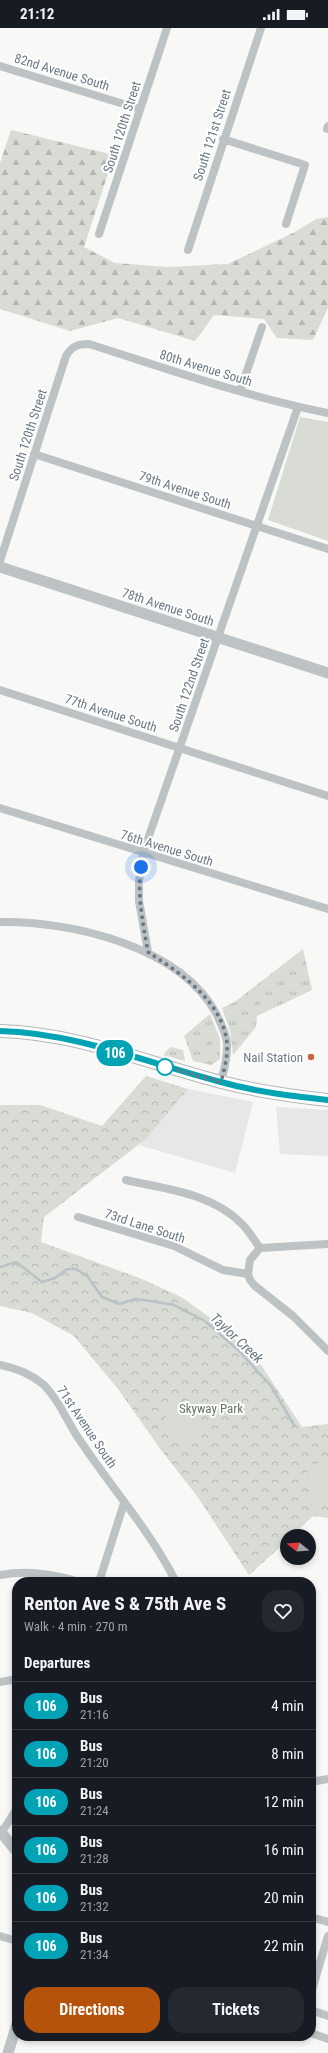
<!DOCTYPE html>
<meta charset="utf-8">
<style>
:root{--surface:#171b24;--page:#242831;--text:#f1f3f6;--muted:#9ea1a6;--line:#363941;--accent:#b45309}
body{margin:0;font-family:"Roboto Condensed",sans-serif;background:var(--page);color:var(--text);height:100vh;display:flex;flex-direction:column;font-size:15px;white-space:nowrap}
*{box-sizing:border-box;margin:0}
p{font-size:13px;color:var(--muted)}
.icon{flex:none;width:22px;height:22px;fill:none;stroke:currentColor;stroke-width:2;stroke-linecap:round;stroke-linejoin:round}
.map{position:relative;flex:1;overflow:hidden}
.details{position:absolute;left:12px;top:1549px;width:304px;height:464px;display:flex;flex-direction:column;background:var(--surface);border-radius:16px;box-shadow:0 2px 6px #0003}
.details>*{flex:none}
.badge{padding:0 8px;border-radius:13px;font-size:14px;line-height:26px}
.needle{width:26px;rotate:287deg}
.controls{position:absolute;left:280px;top:1501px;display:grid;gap:8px}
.controls a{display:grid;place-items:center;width:36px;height:36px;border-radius:50%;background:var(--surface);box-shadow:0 2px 6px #0003;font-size:20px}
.you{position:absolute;width:20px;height:20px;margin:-10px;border:3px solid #fff;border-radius:50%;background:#1a73e8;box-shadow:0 0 0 6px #1a73e833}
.map>.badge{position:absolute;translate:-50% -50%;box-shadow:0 0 0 2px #fff}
h2{padding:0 12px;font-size:15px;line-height:36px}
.round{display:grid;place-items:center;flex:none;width:42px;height:42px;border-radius:16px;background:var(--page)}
.headline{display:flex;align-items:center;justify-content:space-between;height:68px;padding:0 12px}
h1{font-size:19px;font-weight:700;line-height:30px}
.primary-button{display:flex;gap:8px;margin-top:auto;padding:8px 12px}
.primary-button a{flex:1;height:46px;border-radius:16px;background:var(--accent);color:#fff;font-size:16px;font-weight:700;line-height:46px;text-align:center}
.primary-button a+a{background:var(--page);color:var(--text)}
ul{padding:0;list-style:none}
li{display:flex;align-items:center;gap:12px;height:48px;padding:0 12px;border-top:1px solid var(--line)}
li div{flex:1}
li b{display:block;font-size:15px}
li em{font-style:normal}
li .badge{min-width:44px;font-weight:700;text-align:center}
.status{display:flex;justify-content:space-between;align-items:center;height:28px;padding:0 20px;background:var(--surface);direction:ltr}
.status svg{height:11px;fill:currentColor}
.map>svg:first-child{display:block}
.built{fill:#e6e7e6}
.grass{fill:url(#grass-tufts)}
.forest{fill:url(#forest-firs)}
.park{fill:url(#park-crowns)}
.pitch{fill:#d8dcd5}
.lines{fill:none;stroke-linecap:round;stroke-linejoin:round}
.stream{stroke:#b9c2c6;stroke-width:2.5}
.secondary-casing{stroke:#b2b7bb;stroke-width:14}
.minor{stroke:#bdc2c5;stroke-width:8}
.tertiary{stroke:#bdc2c5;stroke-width:11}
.secondary{stroke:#fff;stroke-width:12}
.line-casing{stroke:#fff;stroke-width:9}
.line{stroke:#00a3b4;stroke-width:6}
.walk{stroke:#6a7883;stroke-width:4;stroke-dasharray:0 7.2}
.poi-dot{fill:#d0633d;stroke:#fff;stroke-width:1.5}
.stop-dot{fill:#fff;stroke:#00a3b4;stroke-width:2}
.labels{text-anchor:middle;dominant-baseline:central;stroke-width:4;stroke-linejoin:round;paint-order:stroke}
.street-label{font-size:13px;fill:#6a7883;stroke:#fff}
.poi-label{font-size:13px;fill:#6a7883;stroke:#fff;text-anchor:end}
.park-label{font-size:13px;fill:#677665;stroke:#fff}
.water-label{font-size:14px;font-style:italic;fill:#67777f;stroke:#fff}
</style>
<div class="status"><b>21:12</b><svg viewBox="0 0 49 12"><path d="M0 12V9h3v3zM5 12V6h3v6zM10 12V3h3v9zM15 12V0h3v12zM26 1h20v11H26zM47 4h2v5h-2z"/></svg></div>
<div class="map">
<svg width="328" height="2025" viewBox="0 0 328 2025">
<defs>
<pattern id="grass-tufts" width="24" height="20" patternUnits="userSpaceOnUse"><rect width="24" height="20" fill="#d8dcd5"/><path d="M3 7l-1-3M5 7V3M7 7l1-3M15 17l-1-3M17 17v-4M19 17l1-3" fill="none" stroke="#b3b7b2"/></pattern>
<pattern id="forest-firs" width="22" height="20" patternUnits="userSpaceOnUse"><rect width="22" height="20" fill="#d8dcd5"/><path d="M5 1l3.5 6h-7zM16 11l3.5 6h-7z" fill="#b3b7b2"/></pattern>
<pattern id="park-crowns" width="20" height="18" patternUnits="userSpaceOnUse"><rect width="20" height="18" fill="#d8dcd5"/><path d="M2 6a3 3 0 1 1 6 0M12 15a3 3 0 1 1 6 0" fill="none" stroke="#b3b7b2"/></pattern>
</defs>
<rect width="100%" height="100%" fill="#f8f8f6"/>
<path class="built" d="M188 1061 253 1074 235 1145 139 1117 146 1111Z
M276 1079 328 1082V1128L280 1126Z"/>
<path class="grass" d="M303 921 312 962 257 988 256 999 233 1027 230 1003 222 980 236 973Z
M210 986 220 1011V1031L211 1037 193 1033 184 1008Z
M170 1019 183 1022 185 1033 163 1027Z"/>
<path class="forest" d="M11 102 114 127 84 219 115 235 167 239 228 236 293 205 316 191 328 189V280L313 312 277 310 264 291 214 287 195 313 118 290 70 303 0 281V135Z"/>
<path class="park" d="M146 1048 188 1061 146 1111 44 1189 41 1214 142 1251 183 1270 220 1297 261 1337 302 1399 328 1396V1490L313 1488 292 1508H287V1513L249 1547 197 1468 161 1422 118 1361 74 1308 32 1285 0 1278V1077H40L102 1098Z"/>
<path class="pitch" d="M300 389 328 394V513L268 492Z
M176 1376 203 1399 189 1417 162 1394Z
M328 1435V1476L309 1477 307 1436Z"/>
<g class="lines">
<path class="stream" d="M0 1239 16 1234 42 1254 55 1250 67 1241H76L88 1249 102 1269 119 1276 135 1271 151 1273 174 1277 205 1293 238 1322 271 1358 294 1397"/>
<defs>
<path id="secondary" d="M0 1003C76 1005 148 1035 221 1054 256 1063 291 1068 328 1072"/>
</defs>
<use href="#secondary" class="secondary-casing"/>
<path class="minor" d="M0 38 140 81
M327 101 328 98
M223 111 305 137 286 196
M99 206 167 0
M188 222 261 0
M240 363 262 299
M34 426 328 521
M0 533 66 328C72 318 78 316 89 316 168 341 247 369 328 385
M0 662 328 768
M0 780 328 881
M0 894C71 893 181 918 217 987 221 996 226 1005 227 1015 228 1029 224 1042 221 1054
M148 924 139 873V853L143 825 298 379
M126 1152C165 1161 212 1165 242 1196 249 1203 254 1212 260 1220
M78 1189 174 1218 223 1242 248 1246
M328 1216 260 1220 250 1232 248 1246 250 1252 255 1258 293 1288 328 1323
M0 1337C16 1340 31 1346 44 1357 59 1372 66 1391 77 1408 109 1457 150 1502 176 1554
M0 1547C28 1542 53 1546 80 1554
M99 1554 124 1475
M0 1654 17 1651
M311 1754 328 1751
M2 1804 17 1780
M311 1889 328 1894
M0 1908 17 1913
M311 1965 328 1908
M311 1982 328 1988
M311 2005 328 2011"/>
<path class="tertiary" d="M0 539 328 645
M0 1803 17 1824
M8 2025 17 1996"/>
<use href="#secondary" class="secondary"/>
</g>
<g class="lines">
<defs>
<path id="line" d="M0 1003C76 1005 148 1035 221 1054 256 1064 292 1068 328 1072"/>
</defs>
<use href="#line" class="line-casing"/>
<use href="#line" class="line"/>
<path class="walk" d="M141 839C137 868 143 896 148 924 180 945 222 972 227 1015 228 1028 224 1042 221 1054L160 1037 165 1039"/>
</g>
<circle class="poi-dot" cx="311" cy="1029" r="4"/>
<circle class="stop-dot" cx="165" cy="1039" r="8"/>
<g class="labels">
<g class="street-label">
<text transform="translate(62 44) rotate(17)">82nd Avenue South</text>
<text transform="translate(122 99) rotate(-72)">South 120th Street</text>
<text transform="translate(212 107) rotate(-72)">South 121st Street</text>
<text transform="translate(206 340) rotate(17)">80th Avenue South</text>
<text transform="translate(28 407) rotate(-72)">South 120th Street</text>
<text transform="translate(185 462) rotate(18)">79th Avenue South</text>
<text transform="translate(168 579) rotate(18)">78th Avenue South</text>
<text transform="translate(189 657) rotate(-71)">South 122nd Street</text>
<text transform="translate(111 685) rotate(18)">77th Avenue South</text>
<text transform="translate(167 820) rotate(17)">76th Avenue South</text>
<text transform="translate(145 1198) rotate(18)">73rd Lane South</text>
<text transform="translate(87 1399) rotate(56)">71st Avenue South</text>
</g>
<g class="poi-label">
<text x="303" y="1029">Nail Station</text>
</g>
<g class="park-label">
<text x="211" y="1380">Skyway Park</text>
</g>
<g class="water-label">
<text transform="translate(237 1310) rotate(43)">Taylor Creek</text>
</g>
</g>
</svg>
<div class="controls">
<a><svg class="needle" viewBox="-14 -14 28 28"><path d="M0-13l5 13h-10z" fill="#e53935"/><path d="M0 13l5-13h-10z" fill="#9ea1a6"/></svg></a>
</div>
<div class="you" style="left:141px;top:839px"></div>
<b class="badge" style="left:115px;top:1025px;background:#00a3b4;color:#fff">106</b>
<section class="details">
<div class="headline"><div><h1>Renton Ave S &amp; 75th Ave S</h1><p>Walk · 4 min · 270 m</p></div><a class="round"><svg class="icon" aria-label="heart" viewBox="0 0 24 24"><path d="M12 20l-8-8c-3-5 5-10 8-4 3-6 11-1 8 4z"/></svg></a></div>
<h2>Departures</h2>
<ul>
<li><span class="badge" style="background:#00a3b4;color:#fff">106</span><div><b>Bus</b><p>21:16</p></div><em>4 min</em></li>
<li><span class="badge" style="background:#00a3b4;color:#fff">106</span><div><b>Bus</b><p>21:20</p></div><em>8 min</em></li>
<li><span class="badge" style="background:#00a3b4;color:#fff">106</span><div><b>Bus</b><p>21:24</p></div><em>12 min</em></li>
<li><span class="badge" style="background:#00a3b4;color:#fff">106</span><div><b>Bus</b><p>21:28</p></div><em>16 min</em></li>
<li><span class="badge" style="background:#00a3b4;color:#fff">106</span><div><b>Bus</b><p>21:32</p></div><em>20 min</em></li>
<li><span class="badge" style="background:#00a3b4;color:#fff">106</span><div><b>Bus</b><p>21:34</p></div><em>22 min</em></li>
</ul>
<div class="primary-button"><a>Directions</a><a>Tickets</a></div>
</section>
</div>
